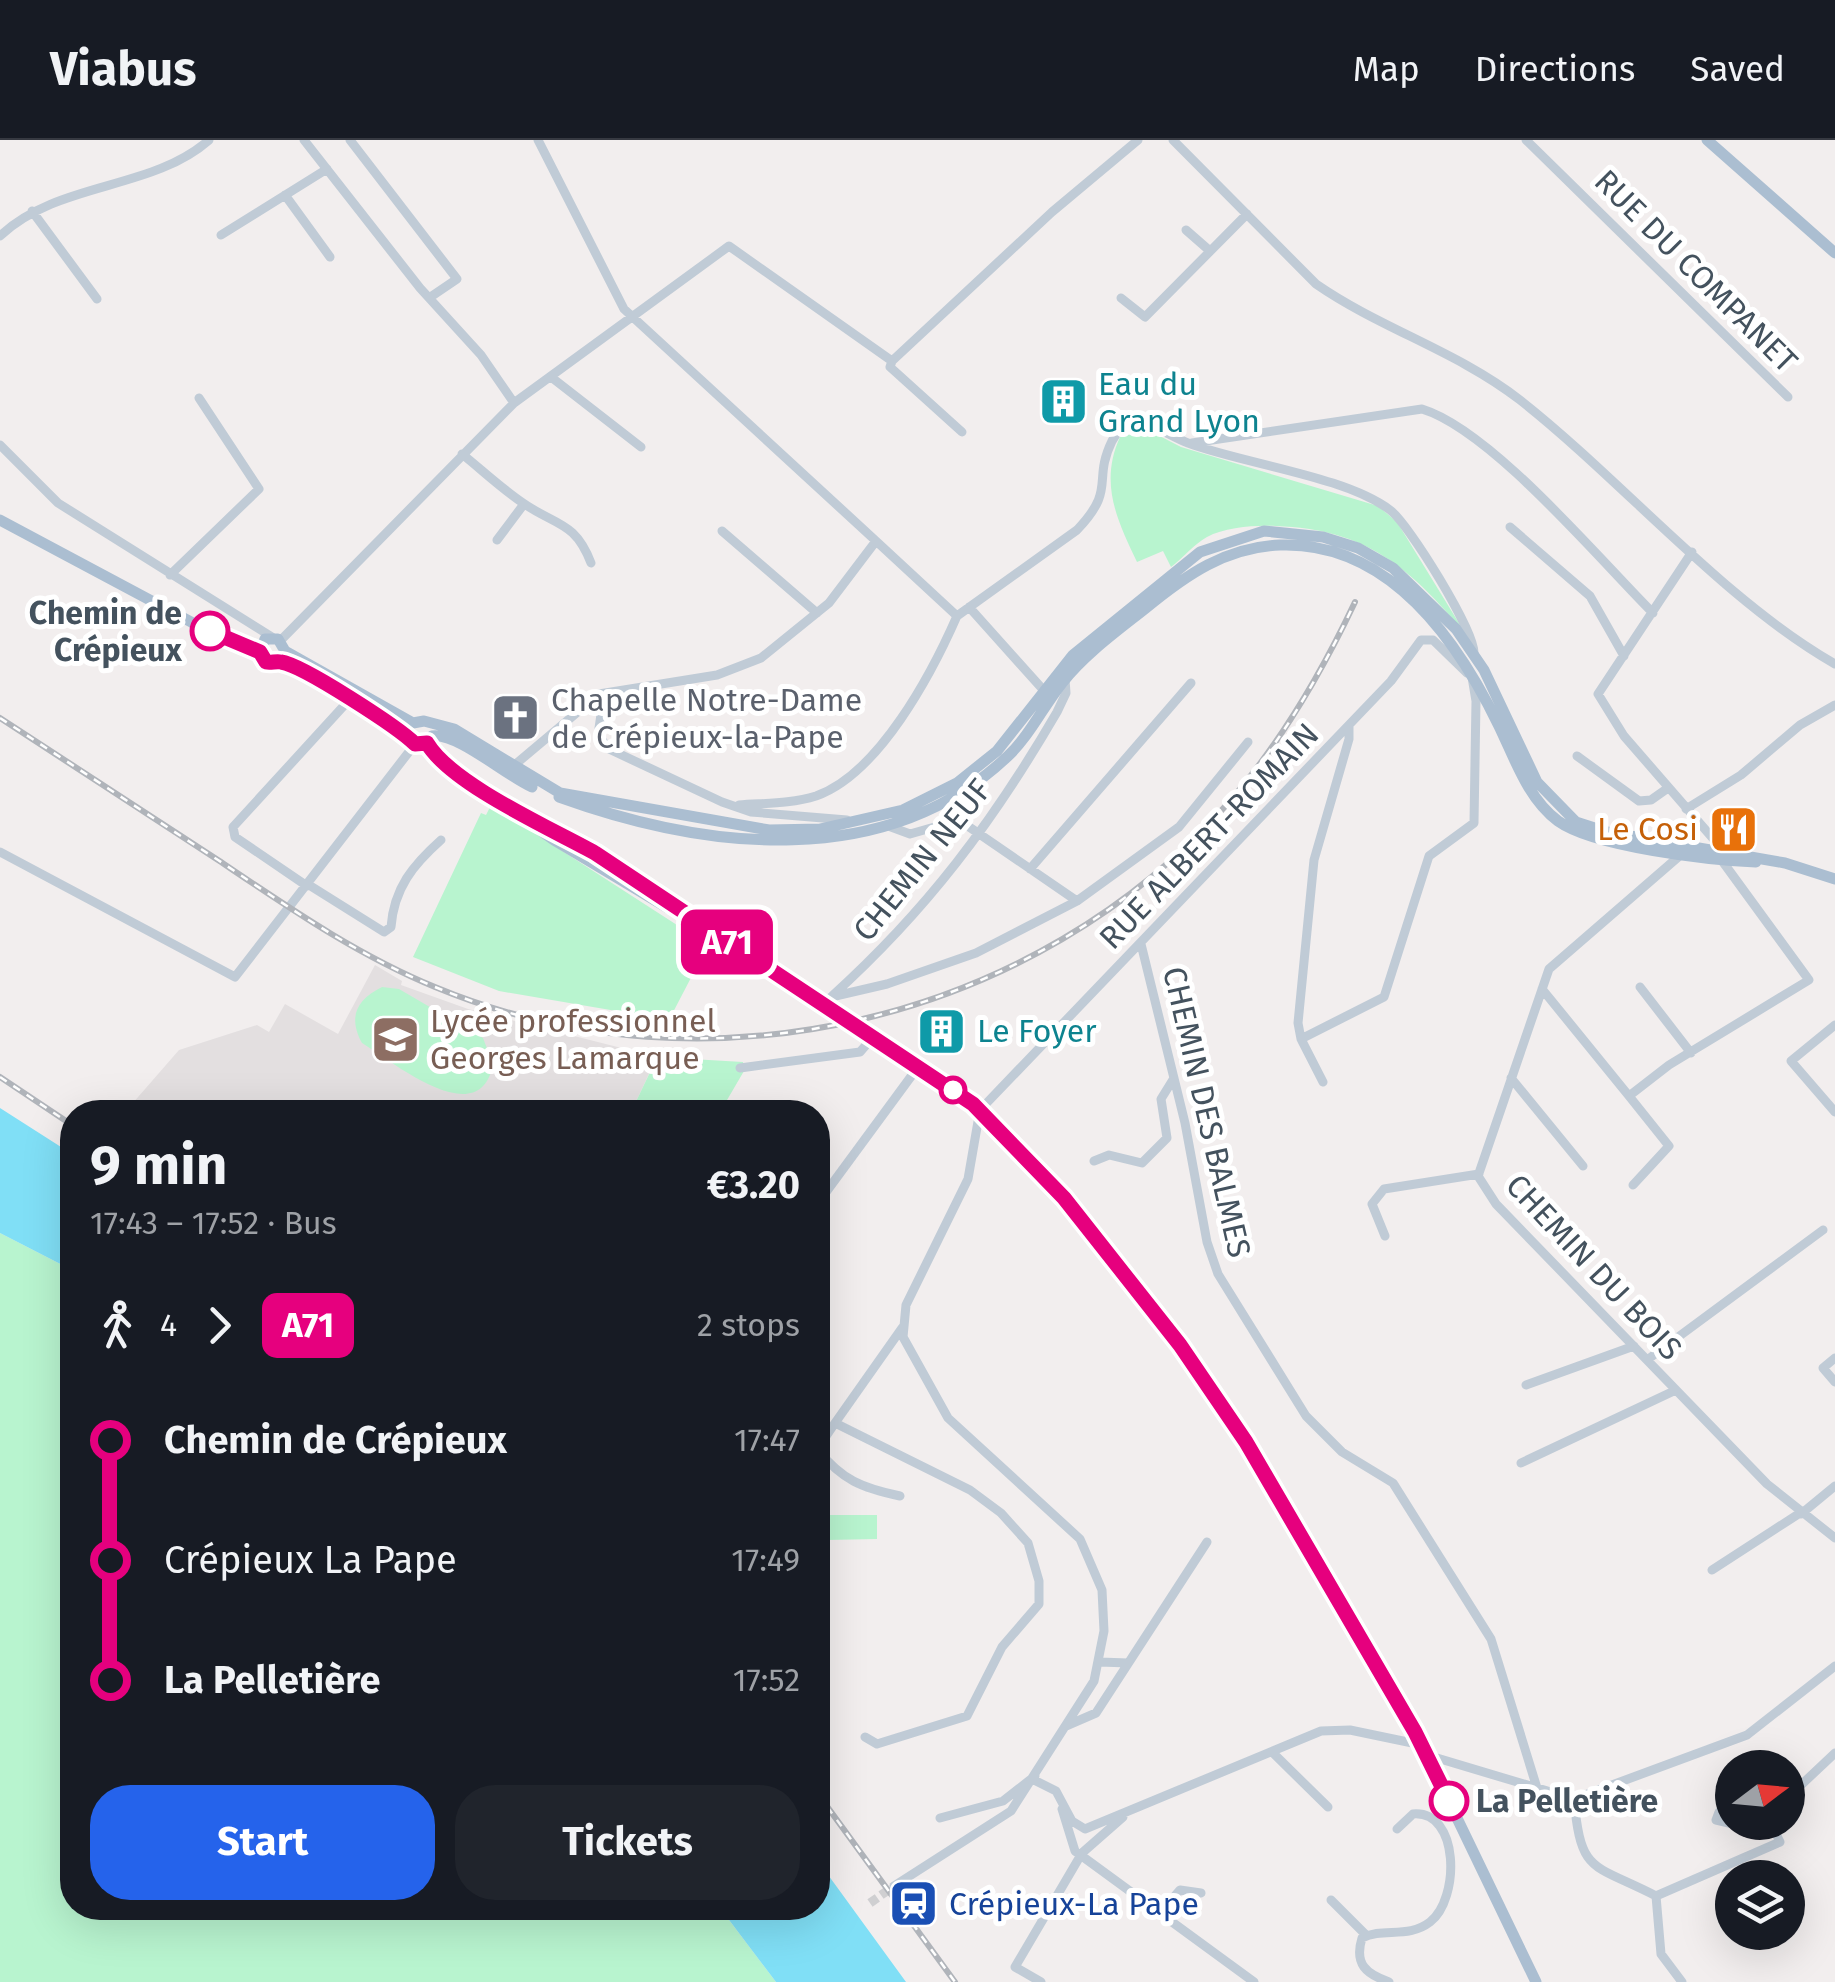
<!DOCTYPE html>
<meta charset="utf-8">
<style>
:root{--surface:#171b24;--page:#20242c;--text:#f1f3f6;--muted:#9ea1a6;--line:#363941;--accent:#2563eb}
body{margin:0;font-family:"Fira Sans",sans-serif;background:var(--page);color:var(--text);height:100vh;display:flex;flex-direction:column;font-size:38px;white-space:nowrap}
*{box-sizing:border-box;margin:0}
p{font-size:32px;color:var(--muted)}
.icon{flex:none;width:55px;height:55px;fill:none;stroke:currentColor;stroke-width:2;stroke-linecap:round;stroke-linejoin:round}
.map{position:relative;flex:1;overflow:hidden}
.drawer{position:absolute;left:60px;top:960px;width:770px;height:820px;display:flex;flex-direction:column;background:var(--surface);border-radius:40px;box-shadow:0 10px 40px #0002}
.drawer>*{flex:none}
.badge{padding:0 20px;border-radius:15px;font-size:35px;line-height:65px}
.needle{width:65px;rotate:74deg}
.controls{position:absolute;left:1715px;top:1610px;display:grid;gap:20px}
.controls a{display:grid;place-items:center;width:90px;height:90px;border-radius:50%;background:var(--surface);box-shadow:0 10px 40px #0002;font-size:50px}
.map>.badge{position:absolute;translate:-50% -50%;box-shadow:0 0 0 5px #fff}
.legs{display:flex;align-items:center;gap:15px;height:110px;padding:0 30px;font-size:32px}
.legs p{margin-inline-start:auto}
.overview{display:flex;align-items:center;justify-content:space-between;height:170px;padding:0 30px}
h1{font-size:55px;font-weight:700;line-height:75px}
.button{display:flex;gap:20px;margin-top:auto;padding:20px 30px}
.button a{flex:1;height:115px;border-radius:40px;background:var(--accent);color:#fff;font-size:40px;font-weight:700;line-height:115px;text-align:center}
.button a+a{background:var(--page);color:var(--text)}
ul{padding:0 30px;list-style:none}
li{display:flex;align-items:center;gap:35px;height:120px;font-size:38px}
li i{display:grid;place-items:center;width:15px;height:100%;margin:0 12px;background:currentColor}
li i::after{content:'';width:25px;height:25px;margin:-12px;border:8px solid;border-radius:50%;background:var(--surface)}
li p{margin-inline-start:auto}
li:first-child i{background:linear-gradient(#0000 50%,currentColor 0)}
li:last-child i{background:linear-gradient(currentColor 50%,#0000 0)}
header{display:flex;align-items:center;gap:60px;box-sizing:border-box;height:140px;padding:0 50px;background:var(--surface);border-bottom:2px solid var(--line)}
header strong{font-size:48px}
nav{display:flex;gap:55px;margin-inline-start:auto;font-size:35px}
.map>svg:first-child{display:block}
.education{fill:#e3dfe0}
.green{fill:#b8f4cf}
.water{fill:#80dff6}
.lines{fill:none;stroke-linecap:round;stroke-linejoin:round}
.minor-tunnel{stroke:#cfcfd1;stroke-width:9;stroke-dasharray:9 4.5;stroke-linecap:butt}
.minor{stroke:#c0cbd6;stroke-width:9}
.major{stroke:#abbed1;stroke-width:11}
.rail-casing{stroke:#b0b4ba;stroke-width:6}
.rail{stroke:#fff;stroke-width:2.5;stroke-dasharray:8;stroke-linecap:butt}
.line-1-casing{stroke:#fff;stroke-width:22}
.line-1{stroke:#e6007e;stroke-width:15}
.stop-1-dot{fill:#fff;stroke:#e6007e;stroke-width:5}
.labels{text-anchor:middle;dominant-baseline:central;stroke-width:10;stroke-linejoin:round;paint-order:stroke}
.street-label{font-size:32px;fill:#44525e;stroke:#fff}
.culture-label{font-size:32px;fill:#0d838f;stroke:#fff;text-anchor:start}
.stop-label{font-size:32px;font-weight:bold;fill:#44525e;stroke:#fff;text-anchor:end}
.worship-label{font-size:32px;fill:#5b616d;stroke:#fff;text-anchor:start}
.food-label{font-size:32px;fill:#c56008;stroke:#fff;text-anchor:end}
.education-label{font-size:32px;fill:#785e54;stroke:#fff;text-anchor:start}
.transit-label{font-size:32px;fill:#164399;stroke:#fff;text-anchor:start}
</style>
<header>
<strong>Viabus</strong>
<nav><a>Map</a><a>Directions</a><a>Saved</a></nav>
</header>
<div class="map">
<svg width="1835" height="1842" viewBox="0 0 1835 1842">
<rect width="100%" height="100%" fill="#f2eeee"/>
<path class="education" d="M375 825 402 841 401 845 468 869 657 917 631 972H125L179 910 257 885 269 892 285 864 338 894Z"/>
<path class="green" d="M1148 290 1181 307 1378 366 1397 382 1465 493C1409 427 1366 389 1276 386 1256 385 1225 387 1207 397 1194 404 1183 418 1171 427L1163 411 1137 422C1117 380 1099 343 1120 297Z
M491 665 708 805 669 880 499 851 413 817 481 673 486 675Z
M382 847 399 849 483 898 493 924C480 994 393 922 362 903 348 877 356 860 382 847Z
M657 917 743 922 744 931 720 972H631L652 928 660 932 664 925Z
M0 1093 72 1130V1768H720L776 1842H0Z
M827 1375H877V1399L827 1400Z"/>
<path class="water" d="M0 968 72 1014V1130L0 1093Z
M818 1721 906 1842H776L720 1768H818Z"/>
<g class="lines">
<path class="minor-tunnel" d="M870 1763 894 1746"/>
<path class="minor" d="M304 0 420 148 481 215 514 263
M350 0 457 139 429 158
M538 0 624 169 876 401
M1173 0 1316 144C1381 189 1457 211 1520 260 1623 341 1723 460 1835 524
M1526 0 1788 257
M285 55 330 117
M32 71 97 159
M1186 90 1210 111
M221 95 327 29
M0 96C58 41 151 51 209 0
M1121 158 1145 177 1247 74
M892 221 1052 72 1138 0
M551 237 641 307
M1192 303 1422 269C1491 290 1598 418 1653 473
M0 305 58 363 272 497
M462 314C482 330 502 349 523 363 556 386 575 381 591 423
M1510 387 1590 456 1624 516
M722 391 817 473
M497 400 524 364
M1692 412 1598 554 1624 596 1723 710 1717 712
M170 435 259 349 199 258
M969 467 1047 554
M281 500 514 263 729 106 892 221 890 227 962 292
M604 554 598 595 609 609 722 662 751 672 847 680
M1577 616 1639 661 1651 660 1668 648
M511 628 599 554 717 535 761 518 829 463 876 401 957 476 1077 390C1117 348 1092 342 1112 301L1117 293 1139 283C1157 285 1171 297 1188 303 1244 324 1345 336 1390 370 1409 384 1474 490 1474 513
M739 665C764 663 791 664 816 656 879 634 932 533 957 476
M1686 669 1741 635 1800 585 1835 565
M891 687 910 694 959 680 1077 761
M0 712 235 837 415 604
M1684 712 1549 829 1478 1036 1496 1064 1767 1344 1835 1398
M1030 729 1191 543
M309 745 384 792 391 787C394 748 413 725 441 700
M307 746 235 697 233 687 350 559
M1141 804 1185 983 1207 1102 1218 1134 1306 1276 1342 1312 1393 1343 1491 1499 1537 1648
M1640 847 1691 913
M1542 849 1629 956 1669 925 1809 840 1720 718
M832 856C927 770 993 682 1057 572L1066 553 1065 539
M831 857 887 844 976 813 1077 761 1179 687 1248 602
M1835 885 1791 921 1835 972
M1301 899 1298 883 1314 720 1349 599V585
M740 928 860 912 873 897
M1511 938 1583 1026
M1323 942 1301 899 1384 857 1429 716 1474 683 1476 561 1472 537
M1629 956 1669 1006 1633 1045
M1094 1021 1109 1015 1142 1023 1167 998 1161 959 1174 938
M818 1063 918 927
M1385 1096 1372 1064 1384 1049 1479 1034
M1835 1218 1823 1228 1835 1242
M1647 1220 1823 1090
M1526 1245 1634 1206
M818 1308 835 1283
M818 1310C842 1340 862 1348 900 1356
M1521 1323 1676 1250
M1801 1374 1835 1346
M1712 1430 1800 1373
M1100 1522 1128 1523
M1066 1586 1096 1573 1207 1402
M865 1597 877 1604 967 1576 1002 1507 1039 1464V1441L1028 1403 1001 1373 970 1350 835 1283 902 1188
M1272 1612 1328 1667
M1427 1615 1574 1659 1747 1595 1835 1526
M1034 1640 1056 1651 1072 1681 1085 1689 1321 1591 1350 1590 1422 1605
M1788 1650 1800 1646 1835 1613
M1574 1659C1581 1735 1592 1723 1656 1756
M1062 1669 1075 1711 1254 1842
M940 1678 1003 1661 1035 1636
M894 1746 1011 1671 1094 1541 1104 1491 1102 1450 1080 1399 948 1278 903 1197 906 1165 968 1039 980 970 1391 541 1421 500H1433L1467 533
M1656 1756 1780 1702 1776 1694 1716 1680 1719 1672 1732 1666
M1656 1756 1661 1814 1682 1842
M1331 1760 1366 1795
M1161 1772 1180 1750 1201 1753
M1041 1842 1015 1827 1082 1713 1123 1677
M1389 1842C1366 1834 1354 1824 1362 1798 1383 1787 1408 1799 1430 1782 1460 1759 1460 1670 1413 1674L1397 1689"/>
<path class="major" d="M1707 0 1835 113
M0 380 208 491 260 511 266 522 280 521 408 593 415 604 427 603
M260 511 265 499H278L285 511 413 583 424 581 454 589 560 653 769 690 820 689 903 670 957 643 997 611 1073 515 1200 412 1264 391 1323 397 1358 408 1393 428 1456 489 1484 530 1537 642 1576 682 1607 692 1785 723 1835 739
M432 596C457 592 505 635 532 647
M427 603 435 617 554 700 668 768
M559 657C706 710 886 732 1008 616 1030 595 1043 567 1062 543 1085 514 1117 491 1146 468 1186 435 1226 407 1280 405 1389 401 1457 499 1499 586 1515 619 1528 659 1558 681 1594 707 1710 720 1756 722
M534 682 595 713 973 963 1109 1112 1202 1235 1273 1347 1415 1591 1536 1842"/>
<defs>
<path id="rail" d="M0 578C73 625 145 673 218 720 288 767 357 815 435 847 707 960 1036 882 1230 661 1282 601 1321 534 1355 462
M0 937 72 985
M818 1654 955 1842"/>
</defs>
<use href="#rail" class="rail-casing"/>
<use href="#rail" class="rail"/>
</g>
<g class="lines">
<defs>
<path id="line-1" d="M210 491 260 512 266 522C271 523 276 521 281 522 303 525 399 588 415 604L427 603C451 644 552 689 595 713L973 964 1064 1058 1180 1205 1246 1302 1415 1592 1449 1661"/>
</defs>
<use href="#line-1" class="line-1-casing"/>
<use href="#line-1" class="line-1"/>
</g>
<defs>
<symbol id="building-square" viewBox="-11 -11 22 22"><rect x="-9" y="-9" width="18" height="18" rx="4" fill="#0f9aa8" stroke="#fff"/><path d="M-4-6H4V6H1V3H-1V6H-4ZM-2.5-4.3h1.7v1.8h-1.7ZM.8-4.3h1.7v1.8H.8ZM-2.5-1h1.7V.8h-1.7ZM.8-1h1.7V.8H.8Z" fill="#fff"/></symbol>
<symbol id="church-square" viewBox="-11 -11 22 22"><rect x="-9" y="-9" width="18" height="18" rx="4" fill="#6b7280" stroke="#fff"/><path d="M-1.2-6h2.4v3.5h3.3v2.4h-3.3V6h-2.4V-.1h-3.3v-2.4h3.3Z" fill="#fff"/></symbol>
<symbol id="restaurant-square" viewBox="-11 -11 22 22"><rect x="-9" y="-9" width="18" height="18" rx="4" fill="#e8710a" stroke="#fff"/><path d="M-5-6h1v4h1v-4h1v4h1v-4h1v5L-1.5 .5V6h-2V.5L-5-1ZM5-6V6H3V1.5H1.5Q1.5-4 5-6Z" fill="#fff"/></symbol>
<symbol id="school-square" viewBox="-11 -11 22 22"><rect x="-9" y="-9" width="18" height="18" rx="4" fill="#8d6e63" stroke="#fff"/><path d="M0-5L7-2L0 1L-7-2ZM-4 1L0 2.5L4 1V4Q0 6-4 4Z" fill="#fff"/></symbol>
<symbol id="station-square" viewBox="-11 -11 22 22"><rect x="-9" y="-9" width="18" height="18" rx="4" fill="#1a4fb4" stroke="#fff"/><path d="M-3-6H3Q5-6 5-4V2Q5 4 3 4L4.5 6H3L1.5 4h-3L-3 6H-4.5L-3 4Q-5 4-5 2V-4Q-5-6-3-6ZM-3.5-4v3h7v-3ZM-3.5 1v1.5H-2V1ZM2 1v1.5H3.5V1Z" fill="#fff"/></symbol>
</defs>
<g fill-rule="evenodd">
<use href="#building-square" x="1036" y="234" width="55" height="55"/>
<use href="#church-square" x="488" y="550" width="55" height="55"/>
<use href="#restaurant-square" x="1706" y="662" width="55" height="55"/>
<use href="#building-square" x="914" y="864" width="55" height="55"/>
<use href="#school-square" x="368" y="872" width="55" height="55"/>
<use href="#station-square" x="886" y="1736" width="55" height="55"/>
</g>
<g class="stop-1-dot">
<circle cx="210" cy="491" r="18"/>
<circle cx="953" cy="950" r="12"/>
<circle cx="1449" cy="1661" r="18"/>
</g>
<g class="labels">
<g class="street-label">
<text transform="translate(1696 131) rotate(45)">RUE DU COMPANET</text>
<text transform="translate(1209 696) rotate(-46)">RUE ALBERT-ROMAIN</text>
<text transform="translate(922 720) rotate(-51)">CHEMIN NEUF</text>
<text transform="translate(1207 972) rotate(77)">CHEMIN DES BALMES</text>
<text transform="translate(1594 1127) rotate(47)">CHEMIN DU BOIS</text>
</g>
<g class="culture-label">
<text x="1098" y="244">Eau du<tspan x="1098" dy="37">Grand Lyon</tspan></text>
<text x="977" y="891">Le Foyer</text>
</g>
<g class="stop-label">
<text x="182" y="473">Chemin de<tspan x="182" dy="37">Crépieux</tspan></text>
<text x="1476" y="1661" text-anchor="start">La Pelletière</text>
</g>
<g class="worship-label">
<text x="551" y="560">Chapelle Notre-Dame<tspan x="551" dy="37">de Crépieux-la-Pape</tspan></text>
</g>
<g class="food-label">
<text x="1698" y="689">Le Cosi</text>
</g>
<g class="education-label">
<text x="430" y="881">Lycée professionnel<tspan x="430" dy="37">Georges Lamarque</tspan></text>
</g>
<g class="transit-label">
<text x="949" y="1764">Crépieux-La Pape</text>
</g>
</g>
</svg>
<div class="controls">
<a><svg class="needle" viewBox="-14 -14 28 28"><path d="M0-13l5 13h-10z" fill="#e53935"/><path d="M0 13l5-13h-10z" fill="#9ea1a6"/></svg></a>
<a><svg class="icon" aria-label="layers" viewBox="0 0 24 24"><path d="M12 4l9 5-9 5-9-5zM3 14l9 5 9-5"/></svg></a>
</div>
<b class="badge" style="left:727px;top:802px;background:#e6007e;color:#fff">A71</b>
<section class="drawer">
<div class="overview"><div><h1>9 min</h1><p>17:43 – 17:52 · Bus</p></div><b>€3.20</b></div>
<div class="legs"><svg class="icon" aria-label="walk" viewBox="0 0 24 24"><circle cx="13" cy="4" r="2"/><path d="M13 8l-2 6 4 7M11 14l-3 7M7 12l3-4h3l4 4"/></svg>4<svg class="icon" aria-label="forward" viewBox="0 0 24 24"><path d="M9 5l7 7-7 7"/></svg><b class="badge" style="background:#e6007e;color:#fff">A71</b><p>2 stops</p></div>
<ul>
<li><i style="color:#e6007e"></i><b>Chemin de Crépieux</b><p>17:47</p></li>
<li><i style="color:#e6007e"></i><span>Crépieux La Pape</span><p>17:49</p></li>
<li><i style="color:#e6007e"></i><b>La Pelletière</b><p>17:52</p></li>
</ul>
<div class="button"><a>Start</a><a>Tickets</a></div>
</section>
</div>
